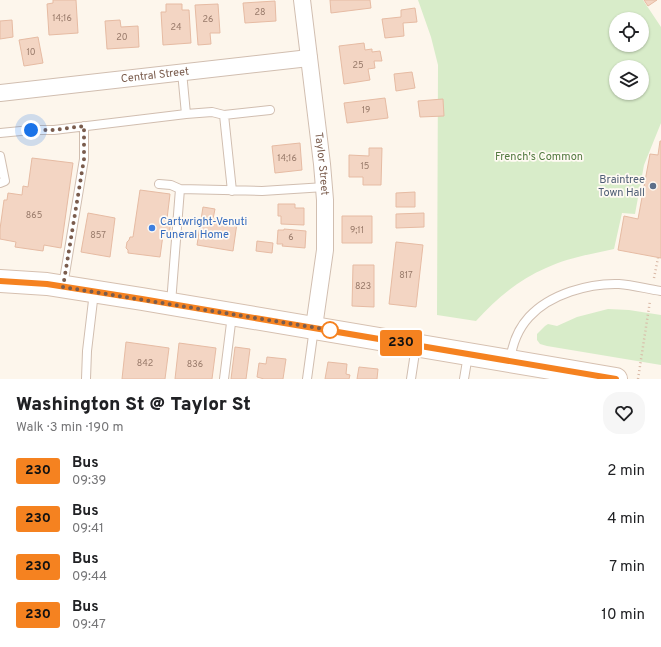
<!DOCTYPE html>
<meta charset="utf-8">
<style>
:root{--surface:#fff;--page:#f6f6f6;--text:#202124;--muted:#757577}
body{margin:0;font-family:Overpass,sans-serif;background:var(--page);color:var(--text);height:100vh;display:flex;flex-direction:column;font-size:15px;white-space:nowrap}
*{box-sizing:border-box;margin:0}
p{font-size:13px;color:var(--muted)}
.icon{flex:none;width:22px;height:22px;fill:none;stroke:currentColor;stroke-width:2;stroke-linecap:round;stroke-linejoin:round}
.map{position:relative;height:379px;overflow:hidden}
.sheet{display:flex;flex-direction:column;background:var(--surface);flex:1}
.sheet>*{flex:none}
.badge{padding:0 8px;border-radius:3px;font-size:14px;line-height:26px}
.buttons{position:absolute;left:609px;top:12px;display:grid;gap:8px}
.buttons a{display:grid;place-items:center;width:40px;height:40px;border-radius:50%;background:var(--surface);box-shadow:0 1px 3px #0004;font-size:20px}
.you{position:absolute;width:20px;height:20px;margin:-10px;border:3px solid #fff;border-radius:50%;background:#1a73e8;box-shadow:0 0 0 6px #1a73e833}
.map>.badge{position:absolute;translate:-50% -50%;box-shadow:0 0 0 2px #fff}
.round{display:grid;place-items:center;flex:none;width:42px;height:42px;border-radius:16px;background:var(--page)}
.headline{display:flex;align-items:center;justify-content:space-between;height:68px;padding:0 16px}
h1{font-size:19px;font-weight:800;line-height:30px}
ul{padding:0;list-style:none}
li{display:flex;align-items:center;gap:12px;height:48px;padding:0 16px}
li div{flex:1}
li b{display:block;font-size:15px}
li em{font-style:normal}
li .badge{min-width:44px;font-weight:700;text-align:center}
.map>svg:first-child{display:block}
.green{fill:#d8ecc9;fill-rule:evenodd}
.building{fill:#f3d5c3;stroke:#e6bba3}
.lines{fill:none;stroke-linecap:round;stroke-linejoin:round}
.lane-casing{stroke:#d1beb0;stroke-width:10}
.street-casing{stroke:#d1beb0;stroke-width:18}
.secondary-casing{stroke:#d6c0b0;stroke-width:24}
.path{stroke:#d9b8a5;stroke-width:2.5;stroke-dasharray:1 3;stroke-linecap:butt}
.lane{stroke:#fff;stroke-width:8}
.street{stroke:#fff;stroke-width:16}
.secondary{stroke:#fff;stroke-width:22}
.line-casing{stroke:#fff;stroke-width:9}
.line{stroke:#f58220;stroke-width:6}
.walk{stroke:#7a5c4d;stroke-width:4;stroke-dasharray:0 7.2}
.service-dot{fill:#5c6f8a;stroke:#fffaf3;stroke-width:1.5}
.shop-dot{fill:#3f7fe0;stroke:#fffaf3;stroke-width:1.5}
.stop-dot{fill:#fff;stroke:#f58220;stroke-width:2}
.labels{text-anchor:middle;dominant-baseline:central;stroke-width:3.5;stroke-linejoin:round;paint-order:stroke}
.number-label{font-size:9px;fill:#987a6a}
.street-label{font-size:11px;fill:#7a5c4d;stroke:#fffaf3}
.park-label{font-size:11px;fill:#537a41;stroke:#fffaf3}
.service-label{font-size:11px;fill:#4e5e75;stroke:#fffaf3;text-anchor:end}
.shop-label{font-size:11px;fill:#366cbe;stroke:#fffaf3;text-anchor:start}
</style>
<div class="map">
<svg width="661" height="379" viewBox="0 0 661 379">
<rect width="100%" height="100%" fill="#fdf6ec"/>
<path class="green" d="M418 0H643L661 27V123L644 165 635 214 622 213 614 249C591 254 567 258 546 268 518 280 496 299 476 321L437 315 438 65 431 37ZM616 19H642V45H616ZM616 67H642V93H616Z
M608 309 629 310 661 315V365L547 346 540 344 537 340V334L545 326 548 324 557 326 577 317Z"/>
<path class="building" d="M53 0H76L78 33 49 35 47 4 53 3Z
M330 0H370L371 8 331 13Z
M644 0H657L648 6Z
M275 1 276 21 245 23 243 3Z
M166 4H182V10H189L191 43 163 45 161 12H166Z
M218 4 220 33H210L211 44 198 45 195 5Z
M415 8 417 22 403 23 404 36 385 38 382 19 401 17V10Z
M12 20 13 37 0 39V21Z
M120 20 121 27 138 26 139 47 107 49 105 21Z
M38 37 43 63 24 66 19 40Z
M364 43 365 50 372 49V52L380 51 382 61H374L375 68 368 69 370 80 344 84 339 46Z
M412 72 415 88 396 91 394 74Z
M385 98 388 118 347 123 344 103Z
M443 99 444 116 420 117 418 101Z
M660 141H661V258L618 250 624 216 638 219 650 154 658 155Z
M300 143 302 170 275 173 272 146Z
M369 148H382L381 185H363V177H349V155L369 156Z
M32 158 73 163 61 248 44 245 43 251 15 247 16 242 0 239V229L4 200H7L8 193 22 195 23 186 28 187Z
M140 190 170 194 167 219 171 220 169 236 163 235 160 257 128 253V250L126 248 127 242 129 240 130 237H133Z
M415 192V207H396V193Z
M278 204H295V208H304V225L281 224V216H278Z
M203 207 215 209 213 219 237 223 233 251 197 245Z
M88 213 115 218 110 257 81 252Z
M424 213V227L396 228V214Z
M342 216H372V243H342Z
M284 229 306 231 305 248 282 246 283 244H277L278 230H284Z
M257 241 273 243 272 253 256 251Z
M396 242 423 245 416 307 389 304Z
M353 265H374V307L352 306Z
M126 342 169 348 165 379H122Z
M179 343 216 348 212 379H175Z
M235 347 250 349 246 379H231Z
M267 357 286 359 283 379H264L257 377 259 363 266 364Z
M328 362 347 364 346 374 350 375 349 379H325Z
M359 367 378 369 377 379H357Z"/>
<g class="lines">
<defs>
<path id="lane" d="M182 72 186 114
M224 115 232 191
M0 133 31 130H54L186 114 212 112 224 115 270 110
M0 156 5 181 0 183
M159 184 171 185 180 189
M63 286 84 159V126
M171 303 180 189 262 191 325 187
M510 361C512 345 518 329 529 317 550 294 589 283 619 284 633 285 647 289 661 291
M86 379 87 351 94 292
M224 379 232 315
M307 379 314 328
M411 379 416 346
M464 379 468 355"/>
<g id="street">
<path id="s1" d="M302 0 322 164 325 200V250L314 327"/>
<path id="s2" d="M0 93 309 58"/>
</g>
<path id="secondary" d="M0 281 47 284 142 299 616 379"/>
</defs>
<use href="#lane" class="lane-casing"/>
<use href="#street" class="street-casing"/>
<use href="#secondary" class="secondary-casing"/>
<path class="path" d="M654 278 658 258
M638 379 650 301"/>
<use href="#lane" class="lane"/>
<use href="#street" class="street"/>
<use href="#secondary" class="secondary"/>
</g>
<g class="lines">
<defs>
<path id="line" d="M0 281 47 284 142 299 616 379"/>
</defs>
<use href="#line" class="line-casing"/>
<use href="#line" class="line"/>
<path class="walk" d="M31 130H54L84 126V159L63 287 330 330"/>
</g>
<circle class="service-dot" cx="653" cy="186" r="4"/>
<circle class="shop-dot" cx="152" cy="228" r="4"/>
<circle class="stop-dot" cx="330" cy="330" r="8"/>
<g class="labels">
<g class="number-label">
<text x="260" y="12">28</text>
<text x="62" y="18">14;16</text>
<text x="208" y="19">26</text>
<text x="176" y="27">24</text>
<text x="122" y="37">20</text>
<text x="31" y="52">10</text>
<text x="358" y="65">25</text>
<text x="366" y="110">19</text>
<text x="287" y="158">14;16</text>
<text x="365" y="166">15</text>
<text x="34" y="215">865</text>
<text x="357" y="230">9;11</text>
<text x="98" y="235">857</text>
<text x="291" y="237">6</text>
<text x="406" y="275">817</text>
<text x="363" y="286">823</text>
<text x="145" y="363">842</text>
<text x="195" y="364">836</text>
</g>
<g class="street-label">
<text stroke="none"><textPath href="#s2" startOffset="156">Central Street</textPath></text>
<text stroke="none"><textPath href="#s1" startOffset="165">Taylor Street</textPath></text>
</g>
<g class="park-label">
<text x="539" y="157">French's Common</text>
</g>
<g class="service-label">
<text x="645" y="180">Braintree<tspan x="645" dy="13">Town Hall</tspan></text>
</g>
<g class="shop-label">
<text x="160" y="222">Cartwright-Venuti<tspan x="160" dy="13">Funeral Home</tspan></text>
</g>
</g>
</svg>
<div class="buttons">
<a><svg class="icon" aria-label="locate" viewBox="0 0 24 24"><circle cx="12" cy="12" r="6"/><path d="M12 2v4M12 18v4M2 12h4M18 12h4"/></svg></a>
<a><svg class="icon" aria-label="layers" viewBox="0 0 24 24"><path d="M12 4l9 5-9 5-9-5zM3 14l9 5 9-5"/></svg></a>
</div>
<div class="you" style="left:31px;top:130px"></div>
<b class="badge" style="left:401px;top:343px;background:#f58220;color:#111">230</b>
</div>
<section class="sheet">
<div class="headline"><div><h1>Washington St @ Taylor St</h1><p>Walk · 3 min · 190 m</p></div><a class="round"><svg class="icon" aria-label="heart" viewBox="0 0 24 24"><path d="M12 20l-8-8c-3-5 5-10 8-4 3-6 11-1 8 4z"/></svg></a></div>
<ul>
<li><span class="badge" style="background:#f58220;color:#111">230</span><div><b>Bus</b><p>09:39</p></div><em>2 min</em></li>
<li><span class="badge" style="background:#f58220;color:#111">230</span><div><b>Bus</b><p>09:41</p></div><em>4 min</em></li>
<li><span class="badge" style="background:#f58220;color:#111">230</span><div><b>Bus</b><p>09:44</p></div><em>7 min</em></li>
<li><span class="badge" style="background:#f58220;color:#111">230</span><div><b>Bus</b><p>09:47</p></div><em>10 min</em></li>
</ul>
</section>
